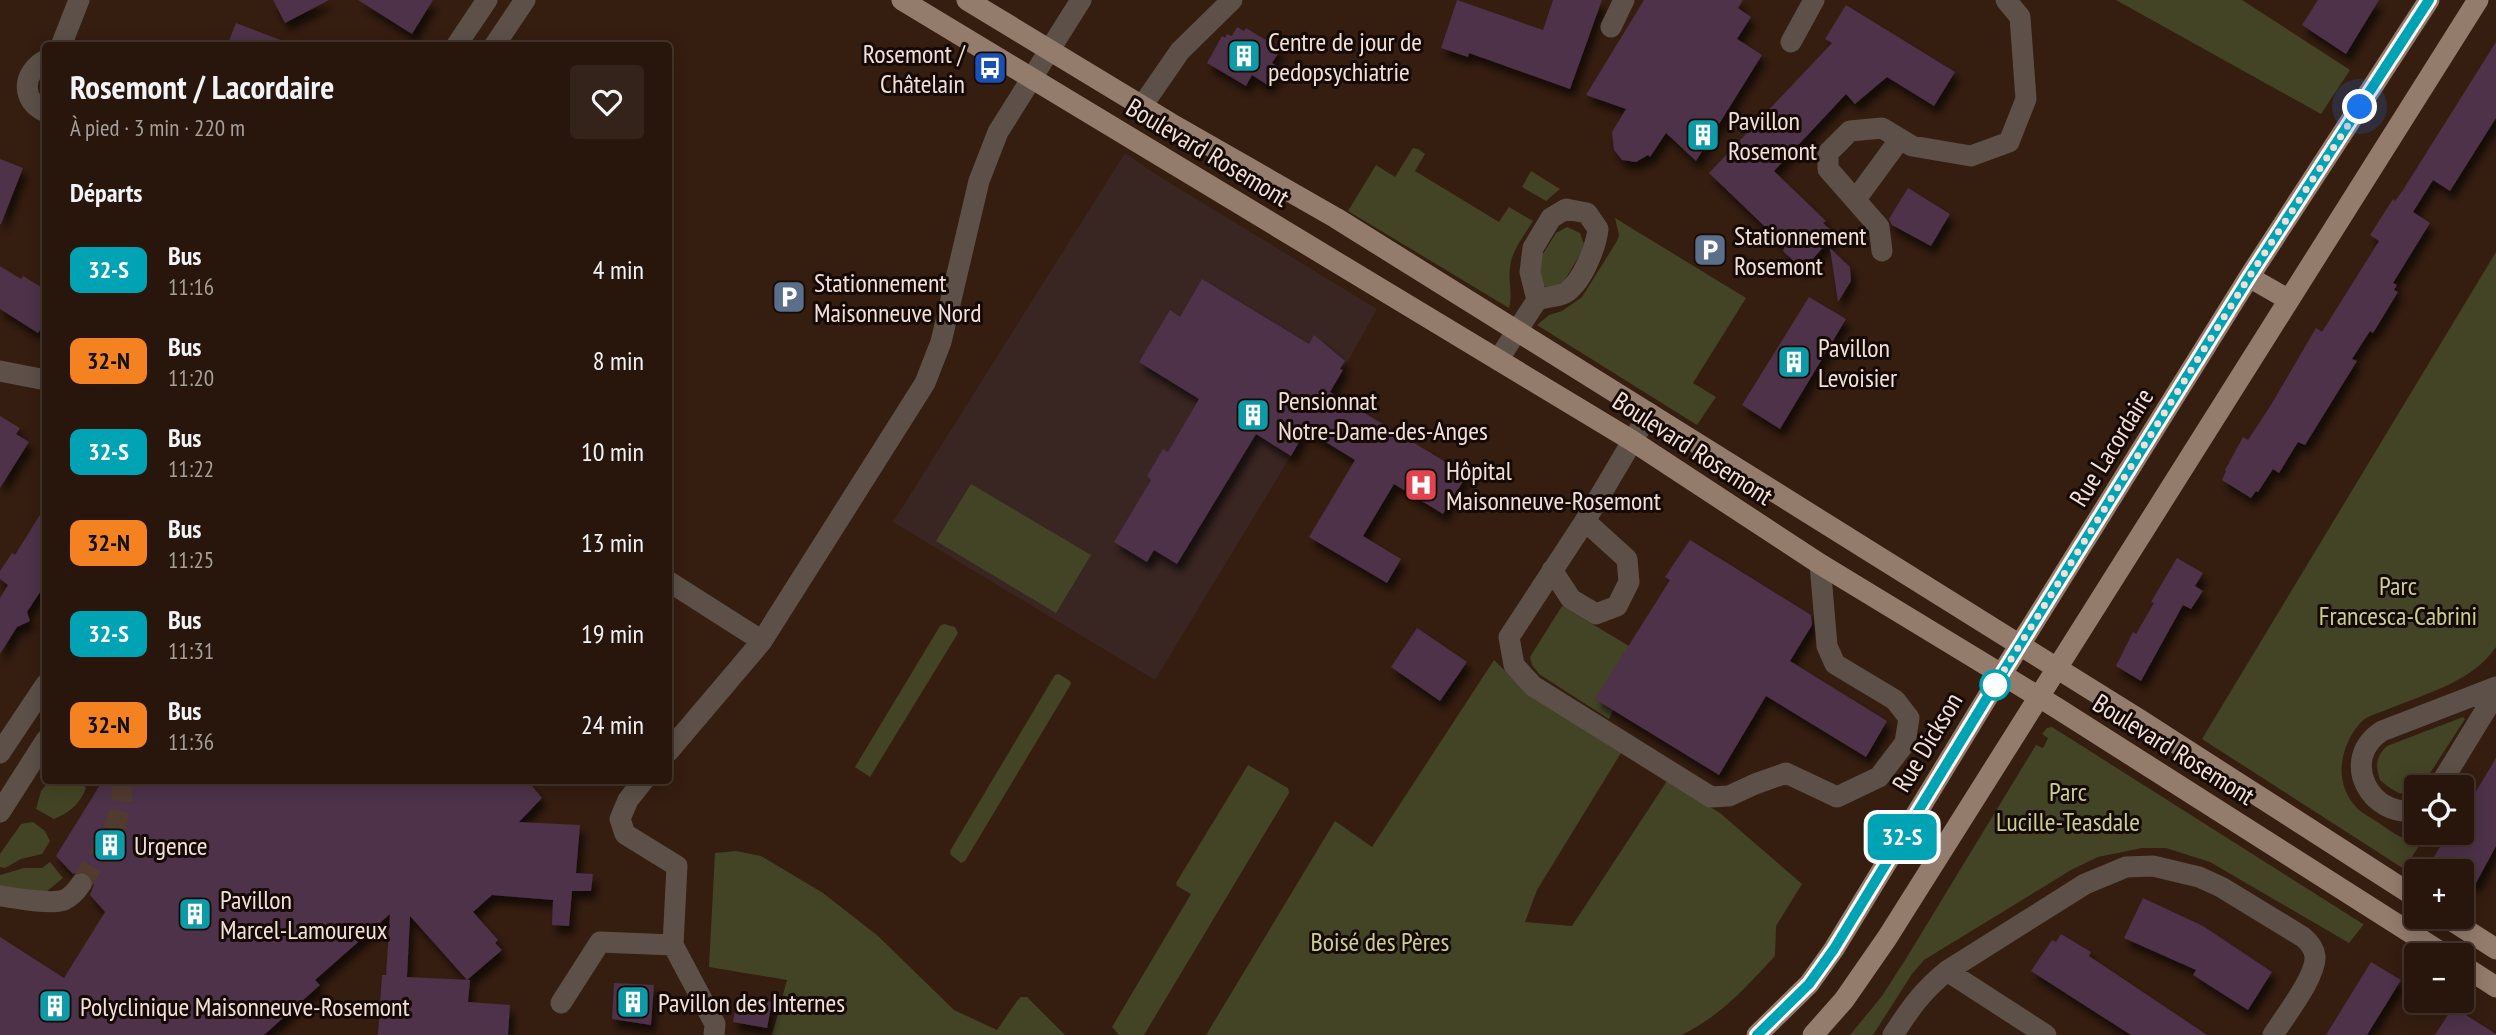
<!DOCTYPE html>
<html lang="fr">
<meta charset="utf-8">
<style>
:root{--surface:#28160c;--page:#34231a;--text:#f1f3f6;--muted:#a59f9d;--line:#44352d}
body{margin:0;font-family:"PT Sans Narrow",sans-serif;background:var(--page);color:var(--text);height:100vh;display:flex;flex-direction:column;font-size:26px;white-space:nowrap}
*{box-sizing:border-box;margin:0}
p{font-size:23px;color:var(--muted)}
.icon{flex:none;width:38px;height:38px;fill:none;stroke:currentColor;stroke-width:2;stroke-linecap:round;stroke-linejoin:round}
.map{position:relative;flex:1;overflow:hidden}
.drawer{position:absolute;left:42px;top:42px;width:630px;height:742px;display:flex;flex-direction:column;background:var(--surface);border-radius:7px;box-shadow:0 4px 18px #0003,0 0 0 2px var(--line)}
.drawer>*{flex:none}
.badge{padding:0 14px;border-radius:10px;font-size:24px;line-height:46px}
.buttons{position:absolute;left:2404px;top:775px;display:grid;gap:14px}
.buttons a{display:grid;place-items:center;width:70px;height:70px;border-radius:7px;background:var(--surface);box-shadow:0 4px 18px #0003,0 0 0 2px var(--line);font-size:35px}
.you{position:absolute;width:35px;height:35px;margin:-18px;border:5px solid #fff;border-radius:50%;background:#1a73e8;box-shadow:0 0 0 10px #1a73e833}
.map>.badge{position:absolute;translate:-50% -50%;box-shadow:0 0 0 4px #fff}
h2{padding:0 28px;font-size:26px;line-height:63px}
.round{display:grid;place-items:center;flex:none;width:74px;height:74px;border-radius:7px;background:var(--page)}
.headline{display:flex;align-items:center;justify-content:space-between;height:119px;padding:0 28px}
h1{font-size:33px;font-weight:700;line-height:52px}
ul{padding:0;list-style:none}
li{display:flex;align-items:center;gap:21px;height:91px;padding:0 28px}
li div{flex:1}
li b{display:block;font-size:26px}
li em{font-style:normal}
li .badge{min-width:77px;font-weight:700;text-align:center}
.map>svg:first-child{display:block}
.education{fill:#392522}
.green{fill:#434425}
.building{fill:#4e314a;filter:url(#shadow)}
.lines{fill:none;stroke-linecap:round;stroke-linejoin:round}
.minor-tunnel{stroke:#513a2e;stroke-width:21;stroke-dasharray:21 10;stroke-linecap:butt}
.minor{stroke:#5c5049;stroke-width:21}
.major{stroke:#947c6c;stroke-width:21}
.line-casing{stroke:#fff;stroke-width:16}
.line{stroke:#00a3b4;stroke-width:10}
.walk{stroke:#f2e0d8;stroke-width:7;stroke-dasharray:0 12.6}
.stop-dot{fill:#fff;stroke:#00a3b4;stroke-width:3.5}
.labels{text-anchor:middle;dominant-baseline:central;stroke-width:6;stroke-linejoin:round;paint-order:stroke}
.poi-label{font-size:26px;fill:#f2e0d8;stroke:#150a05;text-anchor:start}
.street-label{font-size:26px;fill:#f2e0d8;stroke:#150a05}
.park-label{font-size:26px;fill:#cbcf8b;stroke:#150a05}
</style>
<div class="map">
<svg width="2496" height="1035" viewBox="0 0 2496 1035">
<defs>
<filter id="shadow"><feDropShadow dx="4.5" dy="8" stdDeviation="3.5" flood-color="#0009"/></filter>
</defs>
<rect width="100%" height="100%" fill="#351d10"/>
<path class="education" d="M1125 153 1157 175 1377 309 1343 370 1155 680 893 522Z"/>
<path class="green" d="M2116 0H2242L2350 70 2321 114Z
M1413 148 1418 149 1425 154 1415 171 1499 222 1509 207 1533 221C1524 236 1511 251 1510 268 1508 282 1513 294 1509 308L1348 211 1376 165 1395 177Z
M1531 171 1560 189 1546 201 1522 187Z
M1615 218 1746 298 1693 383 1716 397 1697 425 1537 325 1549 315 1562 311 1582 297 1617 241 1619 235Z
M1567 227 1580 233 1584 244 1581 253 1564 281 1556 286 1546 287 1540 283 1538 262 1556 233Z
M2496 252V647C2473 681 2428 693 2391 708 2382 712 2369 715 2362 721 2340 745 2332 782 2357 808 2363 814 2372 818 2379 823 2393 833 2404 841 2421 843L2404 869 2202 739Z
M971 484 1091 555 1056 613 936 541Z
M1562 606 1629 646 1596 699 1613 710 1609 719 1539 674 1532 665 1530 657Z
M944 624 955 627 958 633 870 777 855 767 940 626Z
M1494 660 1528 693 1621 753 1537 890 1525 922 1572 926 1667 781 1720 813 1802 884 1776 926 1775 956C1747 986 1719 1018 1681 1035H1206L1335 821 1372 847Z
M1059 674 1070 681 1071 684 965 861 961 863 951 855 950 851 1055 675Z
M2463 717 2465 719 2423 784C2419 786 2417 790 2414 792 2401 799 2389 787 2380 780 2375 766 2376 756 2387 746Z
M2052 727 2363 924H2364L2349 943 2210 862 2166 848H2142L2098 857 2071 870 1924 960 1912 974 1873 1035H1850L1882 996 1907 957 2036 745 2043 748 2048 738 2042 734 2047 728Z
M1248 765 1288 788 1289 793 1144 1035H1119L1112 1027 1191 894 1177 886 1176 883Z
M49 781H82L86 788C80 804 69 813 54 819L36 809 41 791Z
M33 822 45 831 50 841 42 854 21 859 5 868 0 867V854L21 824Z
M736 851 761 856 823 893 878 936 954 1010 997 1030 1017 1001 1021 997H1027L1065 1035H772L787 980 709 967 715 853Z
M50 862 63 878 46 892 0 888V875L24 868H42Z"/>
<path class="building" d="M273 0H329L285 23Z
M358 0H433L412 34Z
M1457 0 1543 30 1553 0H1602L1570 89 1469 53 1468 57 1441 48Z
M1644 0H1743L1738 8 1751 17 1737 39 1762 55 1696 161 1666 133 1650 157 1648 155 1636 162 1622 160 1614 150 1612 132 1626 109 1586 95Z
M2318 0H2379L2346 54 2302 25Z
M1846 5 1955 72 1934 106 1887 77 1855 104 1846 94 1774 171 1826 221 1823 223 1835 234 1803 270 1783 251 1785 246 1709 173 1832 43 1825 39Z
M236 23 291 44V46H227Z
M1237 27 1244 31 1246 28 1281 49 1272 63 1280 68 1269 86 1252 75 1246 86 1207 63 1222 36 1225 38 1227 34 1232 36Z
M2496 42V118L2450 191 2433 180 2413 212 2430 223 2393 283 2397 285 2394 290 2398 292 2373 333 2370 331 2352 359 2357 361 2305 445 2298 442 2279 473 2273 469 2258 492 2256 491 2251 498 2222 480 2226 471 2225 470 2243 437 2248 440 2271 405 2316 328 2322 332 2379 241 2370 235 2393 199 2395 201 2403 190Z
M0 159 23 168 1 224H0Z
M1908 188 1950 214 1931 246 1892 225 1889 219Z
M1830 248 1850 267 1851 281 1838 302Z
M0 266 21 279 23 276 46 290V321L38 333 0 309Z
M1202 279 1309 344 1314 335 1345 361 1340 369 1343 370 1330 392 1467 475 1443 514 1394 484 1363 536 1401 559 1387 583 1309 537 1355 460 1306 430 1291 456 1256 434 1177 564 1154 550 1147 562 1114 542 1151 480 1147 476 1163 449 1168 452 1199 399 1139 362 1170 310 1180 317Z
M1809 297 1846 319 1780 429 1742 405Z
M0 416 20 428 16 434 29 442 0 488Z
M46 505V583L27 612 30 621 17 627 0 654V598L8 585 0 579V571L12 553 15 555Z
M1690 540 1811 615 1812 625 1790 661 1887 721 1866 757 1766 696 1719 775 1595 699 1670 580 1665 577Z
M2177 558 2203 573 2195 586 2203 591 2191 609 2183 605 2141 681 2116 666 2133 632 2136 634 2154 603 2151 602Z
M1417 628 1467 662 1440 701 1391 667Z
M2496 758V846L2475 885 2462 879V872H2451L2432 860 2448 834 2451 836 2453 833H2462V815Z
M103 780H527L542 798 519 822 580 825 576 873 593 874 591 891H572L569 926 552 925 553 900 492 895 473 912 498 940 495 943 502 950 467 980 410 916 407 977 470 980 468 1002 510 1005 508 1035H378L382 975H386L390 914 315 980 320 985 264 1035H0V937L64 978 105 912 90 895 94 884 89 874 81 871 73 874 56 856Z
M2143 898 2203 926 2272 972 2248 1010 2193 975 2196 970 2124 938Z
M2061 934 2091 952 2089 956 2207 1035H2131L2031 971 2052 940 2056 942Z
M2371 962 2401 980 2367 1035H2326Z
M614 983 654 985 651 1025 612 1019Z
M738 996 772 1002 767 1028 733 1022Z
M2453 1007 2496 1034V1035H2435Z"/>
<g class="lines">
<path class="minor-tunnel" d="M81 884C100 852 128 820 121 780"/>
<path class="minor" d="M1611 27 1624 0
M1791 42 1814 0
M61 46 79 0
M456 46 487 0
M494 46 525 0
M46 60C22 72 20 101 46 112
M1142 106 1180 51 1232 0
M1856 199 1900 139
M1882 251 1879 227 1828 169V153L1850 131 1882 128 1912 146 1971 156 2009 142 2026 99 2020 17 2006 0
M1498 360 1537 300C1545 297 1557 297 1565 293 1582 283 1596 247 1598 229L1587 213 1566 209 1551 218 1533 248 1530 272 1537 300
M0 371 46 380
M1649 413 1585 521 1509 637 1514 665 1533 686 1711 797 1729 796 1755 784 1786 773 1837 797 1879 777 1905 743 1909 718 1895 700 1835 664 1827 646 1820 564
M1552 570 1571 599 1596 614 1617 606 1629 582 1627 559 1585 521
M668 581 762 641
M668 752 762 641 925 383 941 342 979 181 998 132 1081 0
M0 753 46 684
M644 780 628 800 620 819 625 834 677 866 673 945 715 1024 714 1035
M2438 788 2496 693
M2417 810C2371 820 2338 759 2382 731L2496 687
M0 812 46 740
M0 896C16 898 49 905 64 900 71 897 77 890 81 884
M1947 971 2046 1035
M561 1003 600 942 673 945
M1893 1035C1909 1010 1923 990 1947 971L2085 884 2126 867 2153 866 2199 877 2221 887 2303 937C2309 942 2314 948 2315 956 2317 976 2284 1017 2273 1035"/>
<path class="major" d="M902 0 1631 440 1820 564 2057 708 2447 956
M967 0 1170 123 1336 218 2140 720 2417 898
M2249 277 2289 300
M2446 917 2496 949
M2462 965 2496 987
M1757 1035 1809 984 1834 949 1993 688 2249 277 2429 0
M1813 1035 1844 1000 1887 938 2478 0"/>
</g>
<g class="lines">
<defs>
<path id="line" d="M1757 1035 1809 984 1834 949 1993 688 2249 277 2429 0"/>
</defs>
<use href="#line" class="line-casing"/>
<use href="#line" class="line"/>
<path class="walk" d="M1995 685 1993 688 2249 277 2360 107"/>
</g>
<defs>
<symbol id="building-square" viewBox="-11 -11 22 22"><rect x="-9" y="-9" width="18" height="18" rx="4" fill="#0f9aa8" stroke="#150a05"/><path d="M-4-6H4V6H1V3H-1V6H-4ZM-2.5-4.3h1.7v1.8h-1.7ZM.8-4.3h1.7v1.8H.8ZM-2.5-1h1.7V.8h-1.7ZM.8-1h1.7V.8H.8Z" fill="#fff"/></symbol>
<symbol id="bus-square" viewBox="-11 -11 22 22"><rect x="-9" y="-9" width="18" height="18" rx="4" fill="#1a4fb4" stroke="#150a05"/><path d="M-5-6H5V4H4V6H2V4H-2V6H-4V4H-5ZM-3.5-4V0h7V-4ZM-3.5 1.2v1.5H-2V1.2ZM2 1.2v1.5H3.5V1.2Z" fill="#fff"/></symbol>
<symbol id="parking-square" viewBox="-11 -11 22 22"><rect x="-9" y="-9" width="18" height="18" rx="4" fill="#5c6f8a" stroke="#150a05"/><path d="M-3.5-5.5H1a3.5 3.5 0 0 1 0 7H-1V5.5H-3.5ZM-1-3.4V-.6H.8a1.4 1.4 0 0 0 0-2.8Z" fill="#fff"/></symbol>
<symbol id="hospital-square" viewBox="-11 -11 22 22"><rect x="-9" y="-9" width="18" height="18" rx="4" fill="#e0444e" stroke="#150a05"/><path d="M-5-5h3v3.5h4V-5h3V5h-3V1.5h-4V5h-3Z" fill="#fff"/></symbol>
</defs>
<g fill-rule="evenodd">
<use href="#building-square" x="1225" y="37" width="38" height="38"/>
<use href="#bus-square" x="971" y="49" width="38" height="38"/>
<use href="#building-square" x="1684" y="116" width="38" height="38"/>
<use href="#parking-square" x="1691" y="231" width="38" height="38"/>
<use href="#parking-square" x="770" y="278" width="38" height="38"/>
<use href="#building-square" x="1775" y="343" width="38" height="38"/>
<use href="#building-square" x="1234" y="396" width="38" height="38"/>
<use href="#hospital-square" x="1402" y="466" width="38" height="38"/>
<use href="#building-square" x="91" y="826" width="38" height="38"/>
<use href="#building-square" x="176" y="895" width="38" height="38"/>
<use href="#building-square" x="614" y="983" width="38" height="38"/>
<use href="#building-square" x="36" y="987" width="38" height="38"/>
</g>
<circle class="stop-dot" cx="1995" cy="685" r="14"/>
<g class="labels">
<g class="poi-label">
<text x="1268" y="41">Centre de jour de<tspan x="1268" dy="30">pedopsychiatrie</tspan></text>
<text x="965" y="53" text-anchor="end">Rosemont /<tspan x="965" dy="30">Châtelain</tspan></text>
<text x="1728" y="120">Pavillon<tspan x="1728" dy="30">Rosemont</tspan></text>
<text x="1734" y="235">Stationnement<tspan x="1734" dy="30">Rosemont</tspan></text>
<text x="814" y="282">Stationnement<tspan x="814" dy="30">Maisonneuve Nord</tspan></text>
<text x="1818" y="347">Pavillon<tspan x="1818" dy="30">Levoisier</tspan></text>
<text x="1278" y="400">Pensionnat<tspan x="1278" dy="30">Notre-Dame-des-Anges</tspan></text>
<text x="1446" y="470">Hôpital<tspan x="1446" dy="30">Maisonneuve-Rosemont</tspan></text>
<text x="134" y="845">Urgence</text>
<text x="220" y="899">Pavillon<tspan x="220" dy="30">Marcel-Lamoureux</tspan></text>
<text x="658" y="1002">Pavillon des Internes</text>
<text x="80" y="1006">Polyclinique Maisonneuve-Rosemont</text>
</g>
<g class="street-label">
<text transform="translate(1208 152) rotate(31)">Boulevard Rosemont</text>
<text transform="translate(2111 447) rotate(-58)">Rue Lacordaire</text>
<text transform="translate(1693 448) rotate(33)">Boulevard Rosemont</text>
<text transform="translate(1927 742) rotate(-59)">Rue Dickson</text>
<text transform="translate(2174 749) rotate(32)">Boulevard Rosemont</text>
</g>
<g class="park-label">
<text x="2398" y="585">Parc<tspan x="2398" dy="30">Francesca-Cabrini</tspan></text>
<text x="2068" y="791">Parc<tspan x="2068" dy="30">Lucille-Teasdale</tspan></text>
<text x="1380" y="941">Boisé des Pères</text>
</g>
</g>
</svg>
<div class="buttons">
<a><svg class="icon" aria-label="locate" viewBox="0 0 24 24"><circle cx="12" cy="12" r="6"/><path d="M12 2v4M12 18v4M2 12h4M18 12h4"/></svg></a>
<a>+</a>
<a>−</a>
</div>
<div class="you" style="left:2360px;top:107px"></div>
<b class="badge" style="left:1902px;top:837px;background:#00a3b4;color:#fff">32-S</b>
<section class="drawer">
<div class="headline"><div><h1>Rosemont / Lacordaire</h1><p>À pied · 3 min · 220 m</p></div><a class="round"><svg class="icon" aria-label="heart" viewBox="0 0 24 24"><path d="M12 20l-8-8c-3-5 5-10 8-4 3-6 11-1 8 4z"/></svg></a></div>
<h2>Départs</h2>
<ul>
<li><span class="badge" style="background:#00a3b4;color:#fff">32-S</span><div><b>Bus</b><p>11:16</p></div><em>4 min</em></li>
<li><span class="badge" style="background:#f58220;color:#111">32-N</span><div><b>Bus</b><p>11:20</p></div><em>8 min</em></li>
<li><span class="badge" style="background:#00a3b4;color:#fff">32-S</span><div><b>Bus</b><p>11:22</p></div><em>10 min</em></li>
<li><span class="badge" style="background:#f58220;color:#111">32-N</span><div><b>Bus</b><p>11:25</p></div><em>13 min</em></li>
<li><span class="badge" style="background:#00a3b4;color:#fff">32-S</span><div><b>Bus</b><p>11:31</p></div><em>19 min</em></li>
<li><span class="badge" style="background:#f58220;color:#111">32-N</span><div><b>Bus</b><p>11:36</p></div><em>24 min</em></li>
</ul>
</section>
</div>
